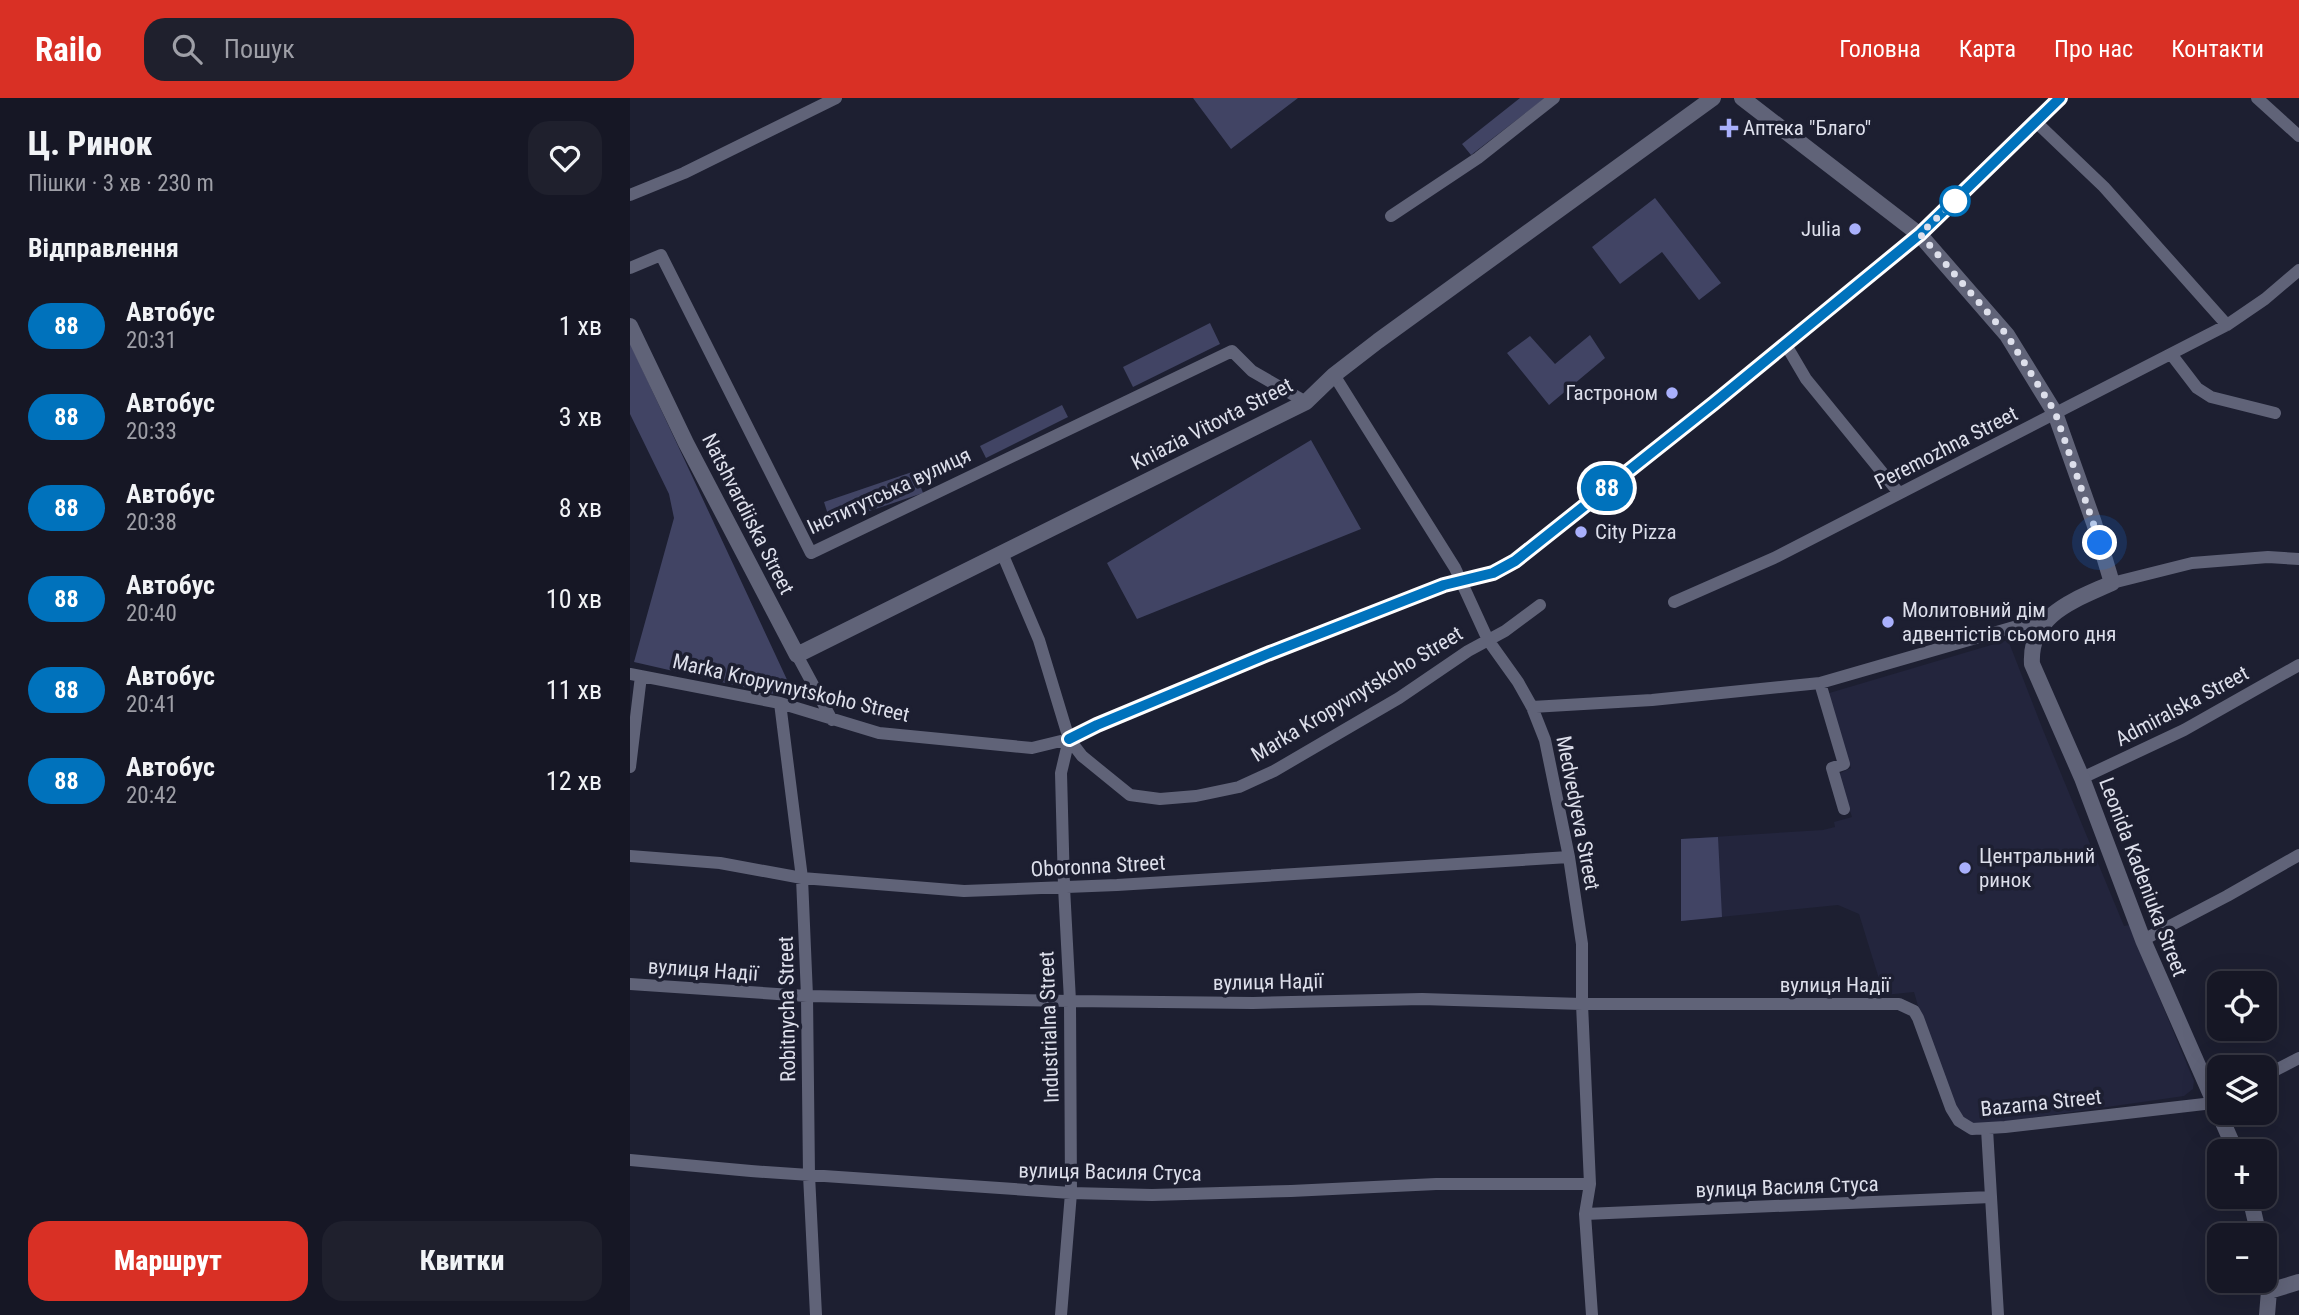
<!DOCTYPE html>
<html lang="uk">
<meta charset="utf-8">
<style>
:root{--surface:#161725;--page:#1f202d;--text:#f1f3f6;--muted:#9e9fa7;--line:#353642;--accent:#d93025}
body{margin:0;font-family:"Roboto Condensed",sans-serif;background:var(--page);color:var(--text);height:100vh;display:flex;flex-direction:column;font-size:26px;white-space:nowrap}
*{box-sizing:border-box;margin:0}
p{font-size:23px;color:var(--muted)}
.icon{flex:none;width:38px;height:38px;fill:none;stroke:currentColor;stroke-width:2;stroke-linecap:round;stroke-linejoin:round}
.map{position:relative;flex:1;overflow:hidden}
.details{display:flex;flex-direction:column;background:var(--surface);width:630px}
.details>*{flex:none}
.badge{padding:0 14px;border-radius:23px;font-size:24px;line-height:46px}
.fabs{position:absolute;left:1577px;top:873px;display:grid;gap:14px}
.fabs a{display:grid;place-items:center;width:70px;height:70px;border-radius:14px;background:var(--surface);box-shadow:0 7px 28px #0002,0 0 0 2px var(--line);font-size:35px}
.you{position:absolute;width:35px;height:35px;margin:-18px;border:5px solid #fff;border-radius:50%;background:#1a73e8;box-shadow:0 0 0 10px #1a73e833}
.map>.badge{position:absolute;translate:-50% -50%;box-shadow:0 0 0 4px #fff}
h2{padding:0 28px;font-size:26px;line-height:63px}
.round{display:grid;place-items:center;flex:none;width:74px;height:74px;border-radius:21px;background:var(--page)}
.overview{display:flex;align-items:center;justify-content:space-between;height:119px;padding:0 28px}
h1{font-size:33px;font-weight:800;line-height:52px}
.cta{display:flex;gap:14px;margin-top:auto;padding:14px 28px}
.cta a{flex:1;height:80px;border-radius:21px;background:var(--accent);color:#fff;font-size:28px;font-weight:800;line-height:80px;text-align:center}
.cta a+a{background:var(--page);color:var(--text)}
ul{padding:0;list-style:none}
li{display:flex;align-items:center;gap:21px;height:91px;padding:0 28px}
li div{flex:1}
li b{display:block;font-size:26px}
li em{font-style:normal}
li .badge{min-width:77px;font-weight:700;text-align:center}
header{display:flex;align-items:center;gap:42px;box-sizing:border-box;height:98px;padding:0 35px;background:var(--accent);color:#fff}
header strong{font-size:33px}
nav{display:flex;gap:38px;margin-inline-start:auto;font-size:24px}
.search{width:490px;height:63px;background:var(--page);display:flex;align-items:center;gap:18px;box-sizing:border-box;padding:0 24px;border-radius:21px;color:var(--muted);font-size:26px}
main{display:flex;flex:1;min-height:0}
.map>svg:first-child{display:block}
.built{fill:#23253d}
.green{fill:#414464}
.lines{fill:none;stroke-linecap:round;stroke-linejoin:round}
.minor{stroke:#606378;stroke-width:12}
.tertiary{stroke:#606378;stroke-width:16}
.line-casing{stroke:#fff;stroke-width:16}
.line{stroke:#0072bc;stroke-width:10}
.walk{stroke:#dddfeb;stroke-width:7;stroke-dasharray:0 12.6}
.poi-dot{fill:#a9b0fc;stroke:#1d1f31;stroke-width:2.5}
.stop-dot{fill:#fff;stroke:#0072bc;stroke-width:3.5}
.labels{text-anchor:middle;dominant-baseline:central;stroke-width:7;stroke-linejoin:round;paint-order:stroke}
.poi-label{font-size:21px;fill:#dddfeb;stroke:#1d1f31;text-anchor:start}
.street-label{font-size:21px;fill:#dddfeb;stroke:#1d1f31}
</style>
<header>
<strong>Railo</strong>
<div class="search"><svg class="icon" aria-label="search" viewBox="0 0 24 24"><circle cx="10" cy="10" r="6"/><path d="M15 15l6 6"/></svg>Пошук</div>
<nav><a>Головна</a><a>Карта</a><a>Про нас</a><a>Контакти</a></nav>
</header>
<main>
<section class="details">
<div class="overview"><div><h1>Ц. Ринок</h1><p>Пішки · 3 хв · 230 m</p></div><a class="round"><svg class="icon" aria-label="heart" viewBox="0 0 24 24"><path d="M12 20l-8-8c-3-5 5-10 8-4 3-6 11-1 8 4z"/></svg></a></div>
<h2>Відправлення</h2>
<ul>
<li><span class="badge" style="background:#0072bc;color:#fff">88</span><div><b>Автобус</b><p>20:31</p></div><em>1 хв</em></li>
<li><span class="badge" style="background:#0072bc;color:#fff">88</span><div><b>Автобус</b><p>20:33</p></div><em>3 хв</em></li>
<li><span class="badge" style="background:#0072bc;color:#fff">88</span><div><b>Автобус</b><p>20:38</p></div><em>8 хв</em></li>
<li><span class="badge" style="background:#0072bc;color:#fff">88</span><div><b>Автобус</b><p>20:40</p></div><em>10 хв</em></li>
<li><span class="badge" style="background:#0072bc;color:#fff">88</span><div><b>Автобус</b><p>20:41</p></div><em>11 хв</em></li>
<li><span class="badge" style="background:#0072bc;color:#fff">88</span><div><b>Автобус</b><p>20:42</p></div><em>12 хв</em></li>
</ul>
<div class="cta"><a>Маршрут</a><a>Квитки</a></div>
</section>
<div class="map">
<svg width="1669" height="1217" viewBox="0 0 1669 1217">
<rect width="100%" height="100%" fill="#1d1f31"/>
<path class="built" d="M1378 542 1413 632 1494 828 1499 827 1564 983 1563 991 1554 998 1344 1028 1329 1017 1301 953 1284 894 1254 897 1229 816 1208 807 1051 823V741L1193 732 1205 729 1204 724 1222 719 1208 676 1221 670 1196 596Z"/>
<path class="green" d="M563 0H668L601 51Z
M890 0H915L841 57 832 46Z
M1025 100 1091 185 1069 202 1032 154 990 186 962 149Z
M580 225 590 246 503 289 493 269Z
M960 237 975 260 919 307 877 255 900 238 925 266Z
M0 245 166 601 4 564 44 420 39 396 0 316Z
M432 307 438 319 356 360 350 348Z
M681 342 731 431 507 521 477 465Z
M285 373 293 395 201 426 194 404Z
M1088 739 1092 819 1051 823V741Z"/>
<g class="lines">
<path class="minor" d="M1627 0 1669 38
M1405 23 1474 89 1597 227
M0 97 54 75 206 0
M761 118 848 60 924 0
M0 170 31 157 181 455 602 253 622 273 676 304
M1156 247 1176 281 1269 395
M1541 256 1567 290 1581 299 1645 315
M704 277 825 470 858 542 888 584 902 609 915 642 939 759 952 846V906L960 1086 955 1116 962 1217
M372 455 409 542 439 641 431 675 434 789 440 903 441 1095 431 1217
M1482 485 1562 465 1638 459 1669 461
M1044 504 1144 460 1597 227 1635 201 1669 172
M167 557 202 622
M0 576 150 605 249 635 402 650 439 641 452 658 500 697 530 701 566 698 609 689 644 673 769 600 838 553 875 533 910 507
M1190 585 1214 666 1202 670 1214 711
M150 605 172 780 177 898 179 1077 186 1217
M902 609 1022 602 1190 585 1419 519
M439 641 467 627 640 555 815 487 863 475 885 463 1084 305 1290 137 1430 0
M0 669 11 578
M1452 680 1554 632 1669 567
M0 758 90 765 172 780 334 793 487 787 939 759
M1513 842 1597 798 1669 757
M0 886 177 898 440 903 623 905 792 901 952 906H1269L1284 913 1288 920 1321 1010 1329 1023 1342 1031 1375 1029 1583 1005 1589 1002
M1634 978 1669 960
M1357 1031 1368 1217
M0 1062 121 1073 441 1095 522 1097 661 1093 806 1086H960
M955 1116 1361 1099"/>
<path class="tertiary" d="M1112 0 1290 137 1377 237 1425 315 1464 425 1482 485C1445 502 1399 516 1402 566L1452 680 1513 842 1606 1054
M0 228 56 345 167 557 676 304 704 277 748 243 1083 0
M1620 1099 1629 1138
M1634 1168 1639 1193 1637 1217
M1639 1193 1669 1184"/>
</g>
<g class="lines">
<defs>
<path id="line" d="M439 641 467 627 640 555 814 487 863 475 885 463 1084 305 1290 136 1430 0"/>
</defs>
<use href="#line" class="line-casing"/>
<use href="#line" class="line"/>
<path class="walk" d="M1325 103 1290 136 1377 237 1425 314 1470 445"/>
</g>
<g class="poi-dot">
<path d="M1095.5 19.5h7v7h7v7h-7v7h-7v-7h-7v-7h7z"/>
<circle cx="1225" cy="131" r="7"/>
<circle cx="1042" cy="295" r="7"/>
<circle cx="951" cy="434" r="7"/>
<circle cx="1258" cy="524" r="7"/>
<circle cx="1335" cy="770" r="7"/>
</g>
<circle class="stop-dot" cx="1325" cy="103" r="14"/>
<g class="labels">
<g class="poi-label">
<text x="1113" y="30">Аптека "Благо"</text>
<text x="1211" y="131" text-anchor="end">Julia</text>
<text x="1028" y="295" text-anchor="end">Гастроном</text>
<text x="965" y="434">City Pizza</text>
<text x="1272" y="512">Молитовний дім<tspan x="1272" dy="24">адвентістів сьомого дня</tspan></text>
<text x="1349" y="758">Центральний<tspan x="1349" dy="24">ринок</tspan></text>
</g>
<g class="street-label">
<text transform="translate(582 326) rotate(-27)">Kniazia Vitovta Street</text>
<text transform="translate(1316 350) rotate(-27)">Peremozhna Street</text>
<text transform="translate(259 393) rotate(-25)">Інститутська вулиця</text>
<text transform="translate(118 416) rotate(63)">Natshvardiiska Street</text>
<text transform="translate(161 590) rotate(13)">Marka Kropyvnytskoho Street</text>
<text transform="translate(727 596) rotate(-31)">Marka Kropyvnytskoho Street</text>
<text transform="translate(1552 608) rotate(-28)">Admiralska Street</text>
<text transform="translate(948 715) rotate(79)">Medvedyeva Street</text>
<text transform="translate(468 768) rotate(-3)">Oboronna Street</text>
<text transform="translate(1513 779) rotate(69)">Leonida Kadeniuka Street</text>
<text transform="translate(73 872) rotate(4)">вулиця Надії</text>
<text transform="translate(638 884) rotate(-1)">вулиця Надії</text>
<text x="1205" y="887">вулиця Надії</text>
<text transform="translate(157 911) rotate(-91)">Robitnycha Street</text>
<text transform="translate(419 929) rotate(-92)">Industrialna Street</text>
<text transform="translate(1411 1005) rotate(-6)">Bazarna Street</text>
<text transform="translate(480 1074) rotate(1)">вулиця Василя Стуса</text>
<text transform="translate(1157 1089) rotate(-2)">вулиця Василя Стуса</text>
</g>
</g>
</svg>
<div class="fabs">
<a><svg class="icon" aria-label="locate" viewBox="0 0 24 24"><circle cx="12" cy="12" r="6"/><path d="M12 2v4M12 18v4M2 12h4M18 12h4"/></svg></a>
<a><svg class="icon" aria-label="layers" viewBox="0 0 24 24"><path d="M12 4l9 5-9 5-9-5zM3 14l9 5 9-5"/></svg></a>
<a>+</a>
<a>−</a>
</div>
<div class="you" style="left:1470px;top:445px"></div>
<b class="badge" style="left:977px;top:390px;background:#0072bc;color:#fff">88</b>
</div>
</main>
